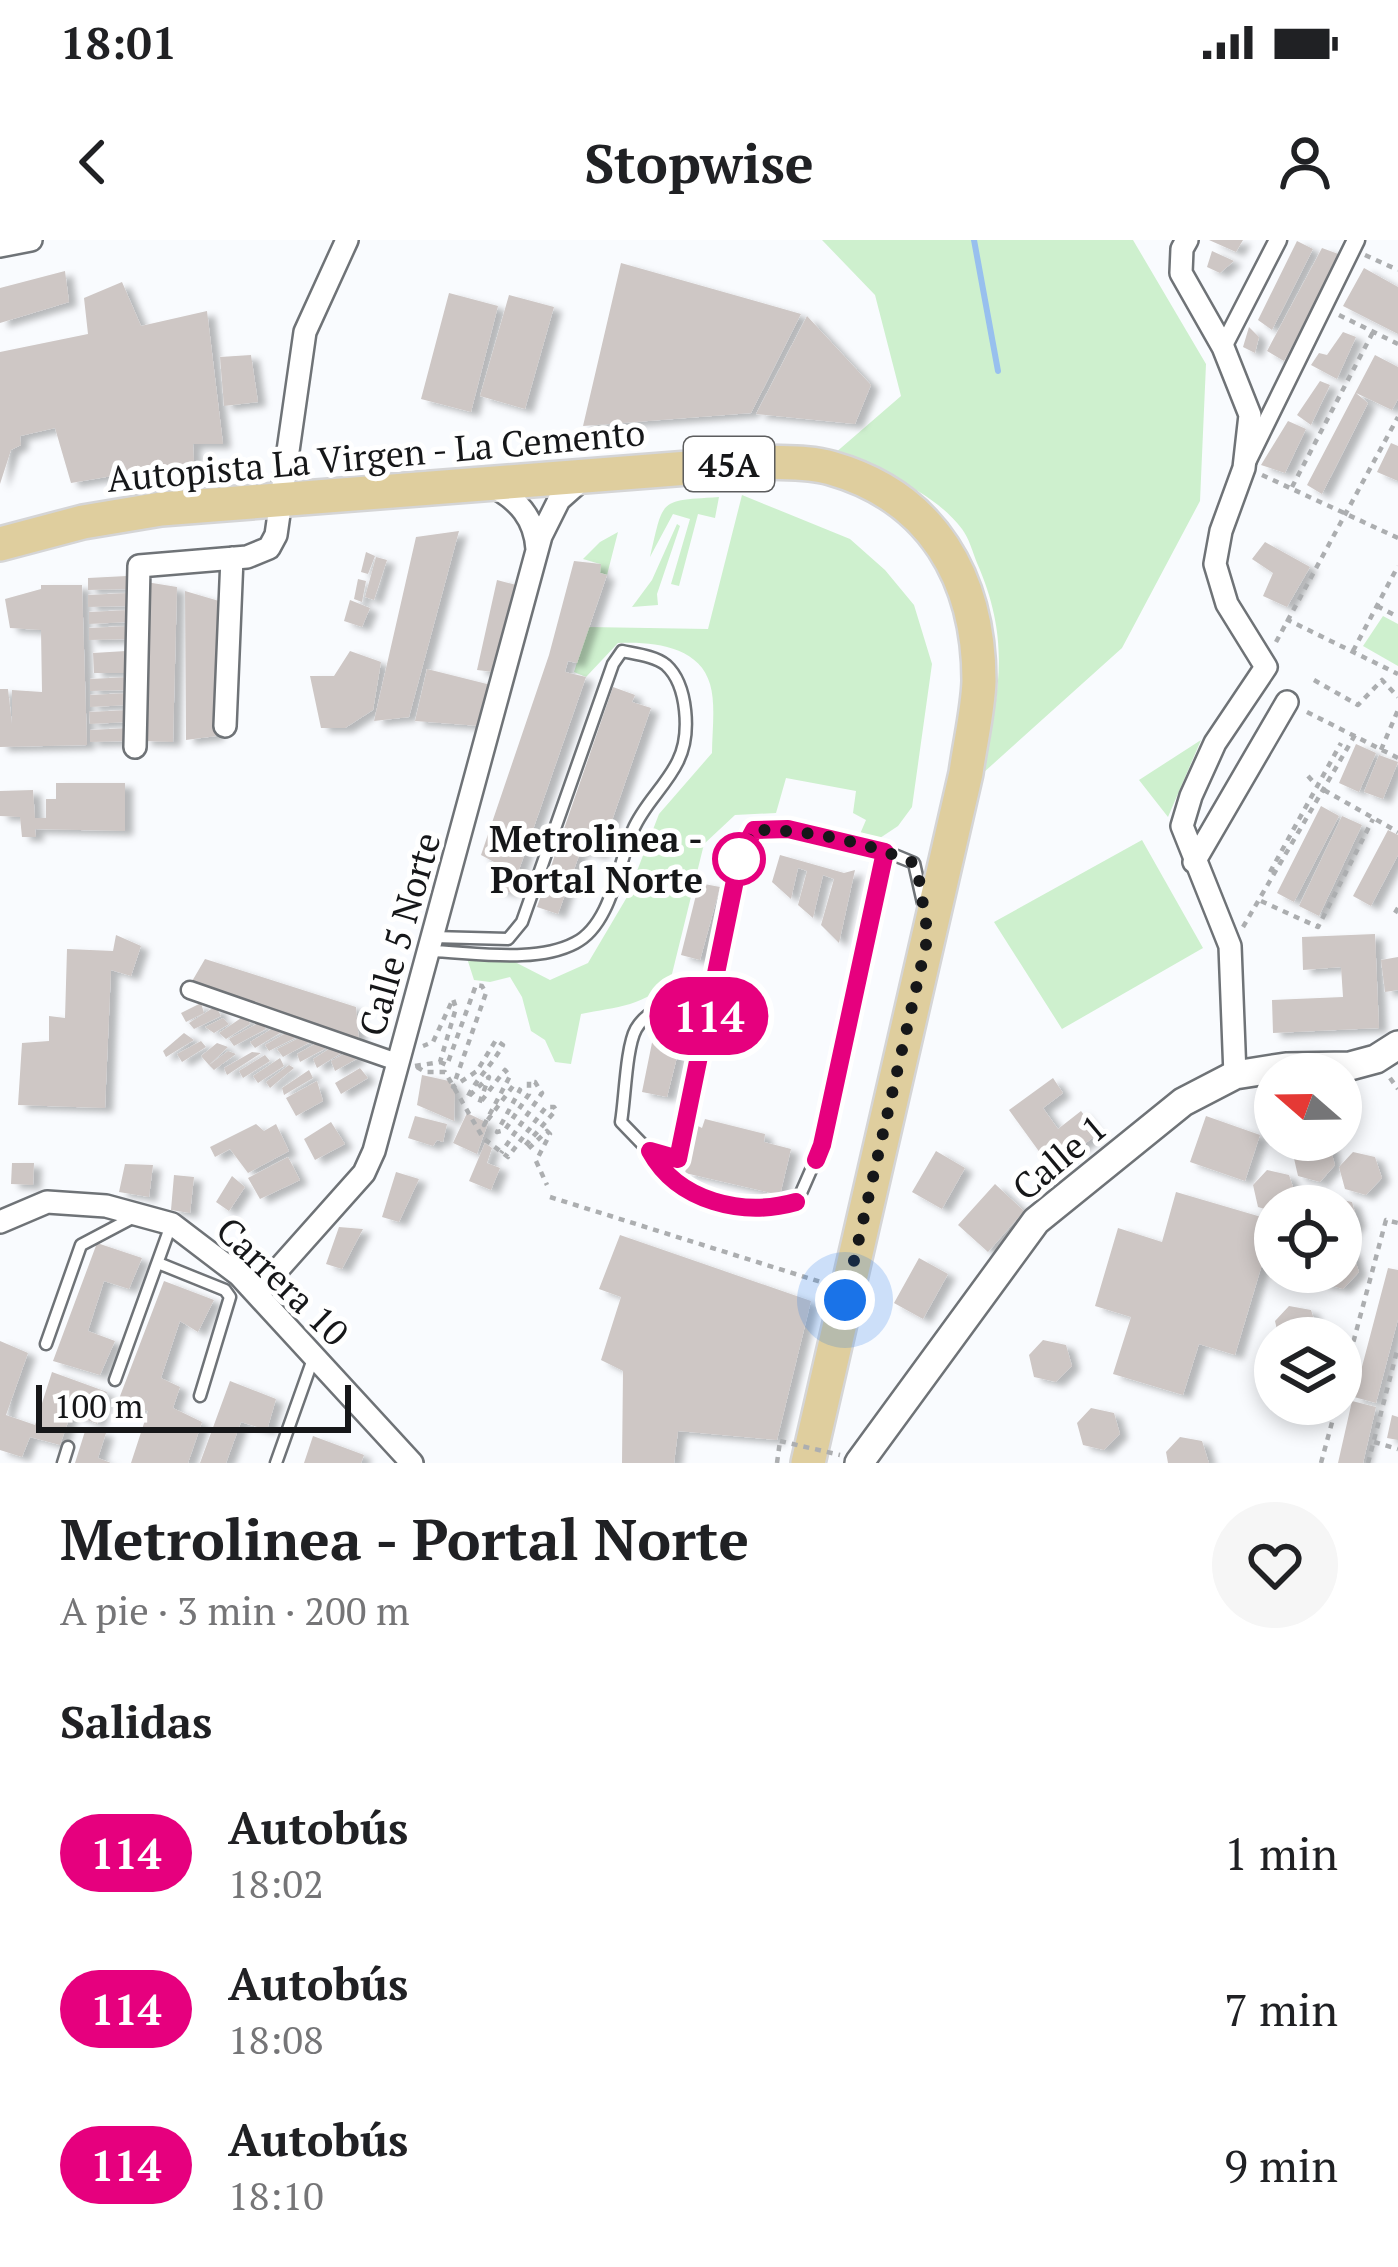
<!DOCTYPE html>
<html lang="es">
<meta charset="utf-8">
<style>
:root{--surface:#fff;--page:#f6f6f6;--text:#202124;--muted:#757577}
body{margin:0;font-family:"PT Serif",serif;background:var(--page);color:var(--text);height:100vh;display:flex;flex-direction:column;font-size:45px;white-space:nowrap}
*{box-sizing:border-box;margin:0}
p{font-size:39px;color:var(--muted)}
.icon{flex:none;width:66px;height:66px;fill:none;stroke:currentColor;stroke-width:2;stroke-linecap:round;stroke-linejoin:round}
.map{position:relative;height:1223px;overflow:hidden}
.sheet{display:flex;flex-direction:column;background:var(--surface);flex:1}
.sheet>*{flex:none}
.badge{padding:0 24px;border-radius:39px;font-size:42px;line-height:78px}
.needle{width:78px;rotate:290deg}
.buttons{position:absolute;left:1254px;top:813px;display:grid;gap:24px}
.buttons a{display:grid;place-items:center;width:108px;height:108px;border-radius:50%;background:var(--surface);box-shadow:0 6px 18px #0003;font-size:60px}
.scale{position:absolute;left:36px;bottom:30px;width:315px;box-sizing:border-box;padding-left:12px;border:6px solid #161719;border-top:0;font-size:33px;line-height:42px;white-space:nowrap;color:#161719;-webkit-text-stroke:9px #fff;paint-order:stroke}
.you{position:absolute;width:60px;height:60px;margin:-30px;border:9px solid #fff;border-radius:50%;background:#1a73e8;box-shadow:0 0 0 18px #1a73e833}
.map>.badge{position:absolute;translate:-50% -50%;box-shadow:0 0 0 6px #fff}
h2{padding:0 60px;font-size:45px;line-height:108px}
.round{display:grid;place-items:center;flex:none;width:126px;height:126px;border-radius:63px;background:var(--page)}
.summary{display:flex;align-items:center;justify-content:space-between;height:204px;padding:0 60px}
h1{font-size:57px;font-weight:700;line-height:90px}
ul{padding:0;list-style:none}
li{display:flex;align-items:center;gap:36px;height:156px;padding:0 60px}
li div{flex:1}
li b{display:block;font-size:45px}
li em{font-style:normal}
li .badge{min-width:132px;font-weight:700;text-align:center}
.status{display:flex;justify-content:space-between;align-items:center;height:84px;padding:0 60px;background:var(--surface);direction:ltr}
.status svg{height:33px;fill:currentColor}
header{display:flex;justify-content:space-between;align-items:center;height:156px;padding:0 60px;background:var(--surface);font-size:54px;font-weight:700}
.map>svg:first-child{display:block}
.green{fill:#cef0ce}
.lines{fill:none;stroke-linecap:round;stroke-linejoin:round}
.stream{stroke:#98c0ee;stroke-width:6}
.building{fill:#cec7c5;filter:url(#shadow)}
.service-casing{stroke:#6f7377;stroke-width:15}
.pedestrian-casing{stroke:#6f7377;stroke-width:21}
.minor-casing{stroke:#6f7377;stroke-width:26}
.tertiary-casing{stroke:#6f7377;stroke-width:32}
.primary-casing{stroke:#d5d5d6;stroke-width:38}
.path{stroke:#acaeb0;stroke-width:4.5;stroke-dasharray:6 6;stroke-linecap:butt}
.service{stroke:#fff;stroke-width:10}
.pedestrian{stroke:#fff;stroke-width:16}
.minor{stroke:#fff;stroke-width:21}
.tertiary{stroke:#fff;stroke-width:27}
.primary{stroke:#dfce9e;stroke-width:33}
.path-bridge{stroke:#acaeb0;stroke-width:4.5;stroke-dasharray:6 6;stroke-linecap:butt}
.line-casing{stroke:#fff;stroke-width:27}
.line{stroke:#e6007e;stroke-width:18}
.walk{stroke:#161719;stroke-width:12;stroke-dasharray:0 21.6}
.stop-dot{fill:#fff;stroke:#e6007e;stroke-width:6}
.labels{text-anchor:middle;dominant-baseline:central;stroke-width:10;stroke-linejoin:round;paint-order:stroke}
.shield{fill:#fff;stroke:#5c5d5e;stroke-width:3}
.shield-label{font-size:33px;font-weight:bold;fill:#161719}
.street-label{font-size:36px;fill:#161719;stroke:#fff}
.stop-label{font-size:36px;font-weight:bold;fill:#161719;stroke:#fff;text-anchor:end}
</style>
<div class="status"><b>18:01</b><svg viewBox="0 0 49 12"><path d="M0 12V9h3v3zM5 12V6h3v6zM10 12V3h3v9zM15 12V0h3v12zM26 1h20v11H26zM47 4h2v5h-2z"/></svg></div>
<header><svg class="icon" aria-label="back" viewBox="0 0 24 24"><path d="M15 5l-7 7 7 7"/></svg>Stopwise<svg class="icon" aria-label="person" viewBox="0 0 24 24"><circle cx="12" cy="8" r="4"/><path d="M4 21q1-7 8-7t8 7"/></svg></header>
<div class="map">
<svg width="1398" height="1223" viewBox="0 0 1398 1223">
<defs>
<filter id="shadow"><feDropShadow dx="8" dy="4.5" stdDeviation="3" flood-color="#0004"/></filter>
</defs>
<rect width="100%" height="100%" fill="#f9fbfe"/>
<path class="green" d="M822 0H1133L1206 124 1200 261 1122 408 983 533C998 452 1012 403 977 323 973 313 969 298 962 289 932 250 879 230 834 214L901 156 875 55Z
M742 255 850 299 885 330 914 365 932 424 912 567 898 586 880 598 860 594 866 580 853 573 856 551 786 538 776 573 735 575 704 604 671 738C647 766 616 767 581 774L571 824 555 822 545 800 531 791 522 757 510 737 490 742 474 740 465 712 513 721 550 740 588 723 627 657 659 574 712 513C712 492 716 464 710 444 700 406 651 401 618 403L586 437 574 432 588 387 708 389Z
M719 257 715 278 698 274 679 346 671 344 690 279 673 274 650 317C664 258 658 261 719 257Z
M677 284 680 286 657 354 658 365 632 367 652 340Z
M618 292 607 335 600 333V324L583 319 600 302Z
M1383 376 1398 384V426L1363 406Z
M1201 500 1168 577 1139 540Z
M1142 600 1203 708 1062 789 994 682Z"/>
<g class="lines">
<path class="stream" d="M974 0 998 131"/>
</g>
<path class="building" d="M1209 0H1243L1236 12Z
M1297 1 1313 9 1272 90 1258 80Z
M1322 8 1341 15 1284 121 1267 111Z
M1212 11 1234 21 1220 33 1207 27Z
M621 23 801 74 751 173 583 186Z
M1364 28 1398 47V94L1343 66Z
M65 31 69 62 0 83V48Z
M122 42 141 86 207 71 223 204H193L194 222 71 243 55 188 20 196 21 205 11 210 0 244V112L88 94 84 58Z
M449 53 498 66 471 172 421 159Z
M509 55 554 67 525 169 480 156Z
M807 76 871 145 855 184 756 174Z
M1249 87 1259 97 1255 113 1243 107Z
M1343 92 1356 97 1337 139 1311 125 1319 113 1327 115Z
M251 115 258 162 224 166 220 117Z
M1375 115 1398 127V159L1392 170 1356 153 1368 163 1322 254 1307 245Z
M1320 141 1330 145 1311 185 1297 175Z
M1288 181 1306 189 1285 233 1261 225Z
M1391 203 1398 206V241L1377 232Z
M459 291 409 477 374 481 416 297Z
M1265 302 1310 327 1287 367 1263 356 1273 333 1252 319Z
M366 312 375 316 368 334 361 332Z
M376 317 387 320 374 360 365 357Z
M574 321 601 324 600 333 607 335 577 423 568 421 565 432 586 437 511 653 489 647 496 623 481 615 549 415Z
M127 336V349L88 350V338Z
M358 339 366 341 362 362 354 359Z
M497 340 524 347 502 433 477 430Z
M146 342 177 347 173 502 143 501Z
M41 345H82L87 505 0 507V449H8L12 484V450L42 452 41 390 10 388 5 359 41 349Z
M185 351 219 361 216 496 186 500Z
M127 353V366L88 367V355Z
M350 360 370 368 362 387 344 381Z
M128 370V382L89 384V372Z
M128 386V399L89 400V388Z
M126 411 127 433H94L93 413Z
M350 411 381 422 373 470 345 488H321L310 436H334Z
M427 429 499 447 480 486 415 481Z
M128 437V450L90 451V439Z
M613 447 635 455 632 462 651 468 600 615 581 610 558 674 537 667Z
M128 453 129 465 90 467V455Z
M128 470V482L90 484 89 472Z
M128 488V501L90 502V490Z
M1356 504 1376 513 1359 552 1339 543Z
M1379 515 1398 522 1383 559 1364 552Z
M56 543H125V591L35 589 36 597H22L20 577 0 576V551L33 550 35 578H46V559H56Z
M1321 566 1339 576 1294 662 1277 653Z
M1342 576 1362 585 1319 676 1299 666Z
M1388 590 1398 595V615L1371 666 1353 656Z
M780 615 844 633 855 630 839 703 821 685 834 639 823 635 813 678 798 665 807 631 798 628 791 659 772 642Z
M699 643 720 647 700 720 681 715Z
M1375 694 1379 788 1273 793 1272 760 1343 757 1341 727 1303 730 1302 697Z
M116 695 141 706 131 736 111 730 105 868 18 865 22 803 49 801V776L65 778 67 709 113 711Z
M1398 717V750L1385 752 1381 720Z
M205 719 356 767 359 802 191 743Z
M201 763 204 773 186 782 181 773Z
M216 766 221 776 194 789 189 783Z
M247 774 250 784 226 799 219 793Z
M223 778 229 784 214 793 205 787Z
M657 778 685 785 667 857 642 852Z
M262 781 266 789 234 806 229 799Z
M278 785 280 793 255 808 250 802Z
M293 789 297 797 269 811 265 805Z
M184 793 194 800 166 817 163 811Z
M307 794 314 800 283 817 277 809Z
M322 800 328 807 300 822 297 814Z
M201 801 206 807 182 822 177 814Z
M217 803 228 807 209 825 201 816Z
M337 804 343 812 317 828 313 819Z
M353 809 358 818 335 831 331 821Z
M228 811 236 814 214 830 209 825Z
M252 812 261 813 227 835 224 828Z
M265 815 270 821 243 838 239 831Z
M280 818 284 826 258 843 253 836Z
M289 825 294 828 270 848 266 842Z
M360 828 368 838 341 854 335 843Z
M309 830 313 838 284 855 282 848Z
M422 835 449 841 455 849 454 881 417 865Z
M1053 838 1063 853 1043 868 1058 889 1081 871 1098 894 1051 928 1009 870Z
M317 841 323 861 296 876 286 858Z
M467 873 488 883 477 914 453 903Z
M415 876 447 884 443 902 437 900 433 906 408 898Z
M1206 876 1260 895 1245 941 1190 922Z
M705 879 765 894 764 902 791 909 780 955 685 933 696 885 702 888Z
M331 882 345 904 315 920 304 899Z
M256 884 264 891 276 884 289 911 248 933 230 909 215 917 210 907Z
M1306 900 1329 904 1335 925 1320 942 1298 936 1293 914Z
M485 903 492 908 487 923 500 928 491 950 469 941Z
M936 911 965 928 942 969 912 952Z
M1353 912 1375 917 1382 938 1366 955 1345 949 1339 927Z
M288 917 300 940 260 959 248 938Z
M12 923H34L33 945 11 944Z
M125 924 153 925 149 957 119 952Z
M1267 930 1289 935 1296 956 1287 966H1275V972L1258 967 1253 945Z
M396 932 419 939 399 982 382 977Z
M174 935 194 937 190 973 171 970Z
M232 936 245 947 229 971 216 962Z
M995 944 1024 971 988 1012 958 985Z
M1176 952 1275 981 1235 1115 1199 1104 1183 1155 1113 1134 1131 1077 1095 1066 1118 988 1162 1002Z
M1329 957 1352 962 1358 983 1341 1001V966H1321Z
M339 987 363 989 342 1029 326 1024Z
M620 995 811 1061 777 1200 678 1191 674 1223H622L623 1131 601 1120 621 1057 599 1049Z
M97 1003 142 1018 129 1049 104 1041 88 1091 115 1101 100 1135 53 1121Z
M1341 1008 1352 1011 1359 1032 1343 1049 1321 1043 1319 1032H1341Z
M919 1018 948 1034 923 1079 894 1063Z
M1388 1028 1398 1030V1079L1376 1163 1354 1157Z
M164 1041 214 1060 198 1092 180 1081 161 1138 180 1147 173 1168 202 1182 188 1223H131L148 1171 117 1164Z
M1289 1066 1311 1070 1318 1092 1312 1098H1279L1275 1081Z
M1043 1100 1066 1105 1072 1126 1056 1142 1034 1137 1029 1115Z
M0 1101 28 1113 6 1175 35 1185 52 1132 107 1152 97 1184 71 1173 60 1205 30 1197 22 1217 0 1210Z
M230 1141 276 1159 267 1190 241 1182 226 1223H200Z
M1352 1161 1376 1167 1363 1223H1338Z
M1091 1168 1114 1173 1120 1194 1104 1210 1083 1205 1077 1183Z
M1392 1175 1398 1177V1200L1387 1198Z
M86 1188 106 1193 98 1218 111 1223H75Z
M313 1196 364 1215 361 1223H304Z
M1180 1197 1202 1201 1209 1223H1168L1166 1212Z"/>
<g class="lines">
<defs>
<path id="service" d="M429 711C473 712 535 724 575 703 611 685 618 624 633 590 644 564 666 546 678 521 691 495 688 445 666 425 655 416 636 414 622 411L613 424 522 682 508 699 433 697
M717 740 678 919 649 911 621 882C625 859 626 807 636 789 656 754 708 766 718 735 734 687 730 636 754 590 806 589 866 602 914 623L923 663
M649 911C678 962 743 977 797 962L822 905 885 612
M158 1023 225 1050 230 1057 200 1156
M46 1104 81 1005 134 977
M115 1140 171 985
M63 1223 68 1207
M276 1223 313 1119"/>
<path id="pedestrian" d="M1223 107 1278 0
M1248 220 1356 0
M190 750 397 822"/>
<path id="minor" d="M1187 0 1182 9 1181 33 1223 107 1250 175 1244 228 1221 291 1215 324 1227 364 1266 427 1215 503 1191 556 1182 586 1230 706 1235 835
M0 6 31 0
M492 246C519 260 535 279 537 309
M225 486 232 318
M135 507 139 326 247 317 269 308 276 295 305 92 347 0
M1194 622 1287 462
M0 982 47 962 106 966 172 984 239 1035 412 1223
M257 1053 364 933 374 911 541 296 559 260 586 236"/>
<path id="tertiary" d="M859 1223 1036 981 1183 862 1235 835 1286 827 1350 826 1376 819 1398 805"/>
<path id="primary" d="M0 304 83 282 161 269 766 222C787 223 811 222 831 228 933 257 979 339 979 441 978 471 970 503 966 533L808 1223"/>
</defs>
<use href="#service" class="service-casing"/>
<use href="#pedestrian" class="pedestrian-casing"/>
<use href="#minor" class="minor-casing"/>
<use href="#tertiary" class="tertiary-casing"/>
<use href="#primary" class="primary-casing"/>
<path class="path" d="M1365 15 1398 30
M1339 75 1398 104
M1262 235 1398 298
M1292 247 1373 92
M1377 366 1398 377
M1286 379 1398 434
M1276 402 1398 177
M1353 411 1398 326
M1314 440 1358 465 1382 440 1398 457
M1307 472 1398 518
M1381 510 1398 470
M1308 536 1317 546
M1324 550 1398 592
M1270 632 1341 503
M1261 661 1318 687 1373 579
M1395 673 1398 668
M1243 687 1355 495
M440 822 447 825 476 745 482 746 486 753 453 847 477 831 496 800 503 805C492 825 477 838 467 858L489 837 479 864 505 830 510 836 484 885 513 846 520 850 497 892 505 890 529 854V841L535 842 542 853 501 913
M415 826 440 822 456 768 453 759 433 802 423 806
M417 827 425 832H445L483 898 508 917 546 867H554L556 870 525 906 528 909 547 891 550 894 536 921 547 945
M1390 838 1398 849
M550 957 824 1043
M1341 1148 1386 980 1398 983
M1374 1202 1398 1209
M777 1223 780 1201
M1321 1223 1337 1164
M1368 1223 1398 1107"/>
<use href="#service" class="service"/>
<use href="#pedestrian" class="pedestrian"/>
<use href="#minor" class="minor"/>
<use href="#tertiary" class="tertiary"/>
<use href="#primary" class="primary"/>
<path class="path-bridge" d="M780 1201 840 1215"/>
</g>
<g class="lines">
<defs>
<path id="line" d="M796 962C743 977 678 962 650 911L678 919 740 616 754 590 788 589 885 612 822 905 816 920"/>
</defs>
<use href="#line" class="line-casing"/>
<use href="#line" class="line"/>
<path class="walk" d="M739 619 754 590C806 589 867 602 914 623L918 633 928 696 845 1060"/>
</g>
<circle class="stop-dot" cx="739" cy="619" r="24"/>
<g class="labels">
<rect class="shield" x="684" y="197" width="90" height="54" rx="9"/>
<g class="shield-label">
<text x="729" y="224">45A</text>
</g>
<g class="street-label">
<text transform="translate(376 215) rotate(-5)">Autopista La Virgen - La Cemento</text>
<text transform="translate(399 694) rotate(-74)">Calle 5 Norte</text>
<text transform="translate(1059 917) rotate(-40)">Calle 1</text>
<text transform="translate(283 1041) rotate(44)">Carrera 10</text>
</g>
<g class="stop-label">
<text x="703" y="598">Metrolinea -<tspan x="703" dy="41">Portal Norte</tspan></text>
</g>
</g>
</svg>
<div class="buttons">
<a><svg class="needle" viewBox="-14 -14 28 28"><path d="M0-13l5 13h-10z" fill="#e53935"/><path d="M0 13l5-13h-10z" fill="#757577"/></svg></a>
<a><svg class="icon" aria-label="locate" viewBox="0 0 24 24"><circle cx="12" cy="12" r="6"/><path d="M12 2v4M12 18v4M2 12h4M18 12h4"/></svg></a>
<a><svg class="icon" aria-label="layers" viewBox="0 0 24 24"><path d="M12 4l9 5-9 5-9-5zM3 14l9 5 9-5"/></svg></a>
</div>
<div class="scale">100 m</div>
<div class="you" style="left:845px;top:1060px"></div>
<b class="badge" style="left:709px;top:776px;background:#e6007e;color:#fff">114</b>
</div>
<section class="sheet">
<div class="summary"><div><h1>Metrolinea - Portal Norte</h1><p>A pie · 3 min · 200 m</p></div><a class="round"><svg class="icon" aria-label="heart" viewBox="0 0 24 24"><path d="M12 20l-8-8c-3-5 5-10 8-4 3-6 11-1 8 4z"/></svg></a></div>
<h2>Salidas</h2>
<ul>
<li><span class="badge" style="background:#e6007e;color:#fff">114</span><div><b>Autobús</b><p>18:02</p></div><em>1 min</em></li>
<li><span class="badge" style="background:#e6007e;color:#fff">114</span><div><b>Autobús</b><p>18:08</p></div><em>7 min</em></li>
<li><span class="badge" style="background:#e6007e;color:#fff">114</span><div><b>Autobús</b><p>18:10</p></div><em>9 min</em></li>
</ul>
</section>
